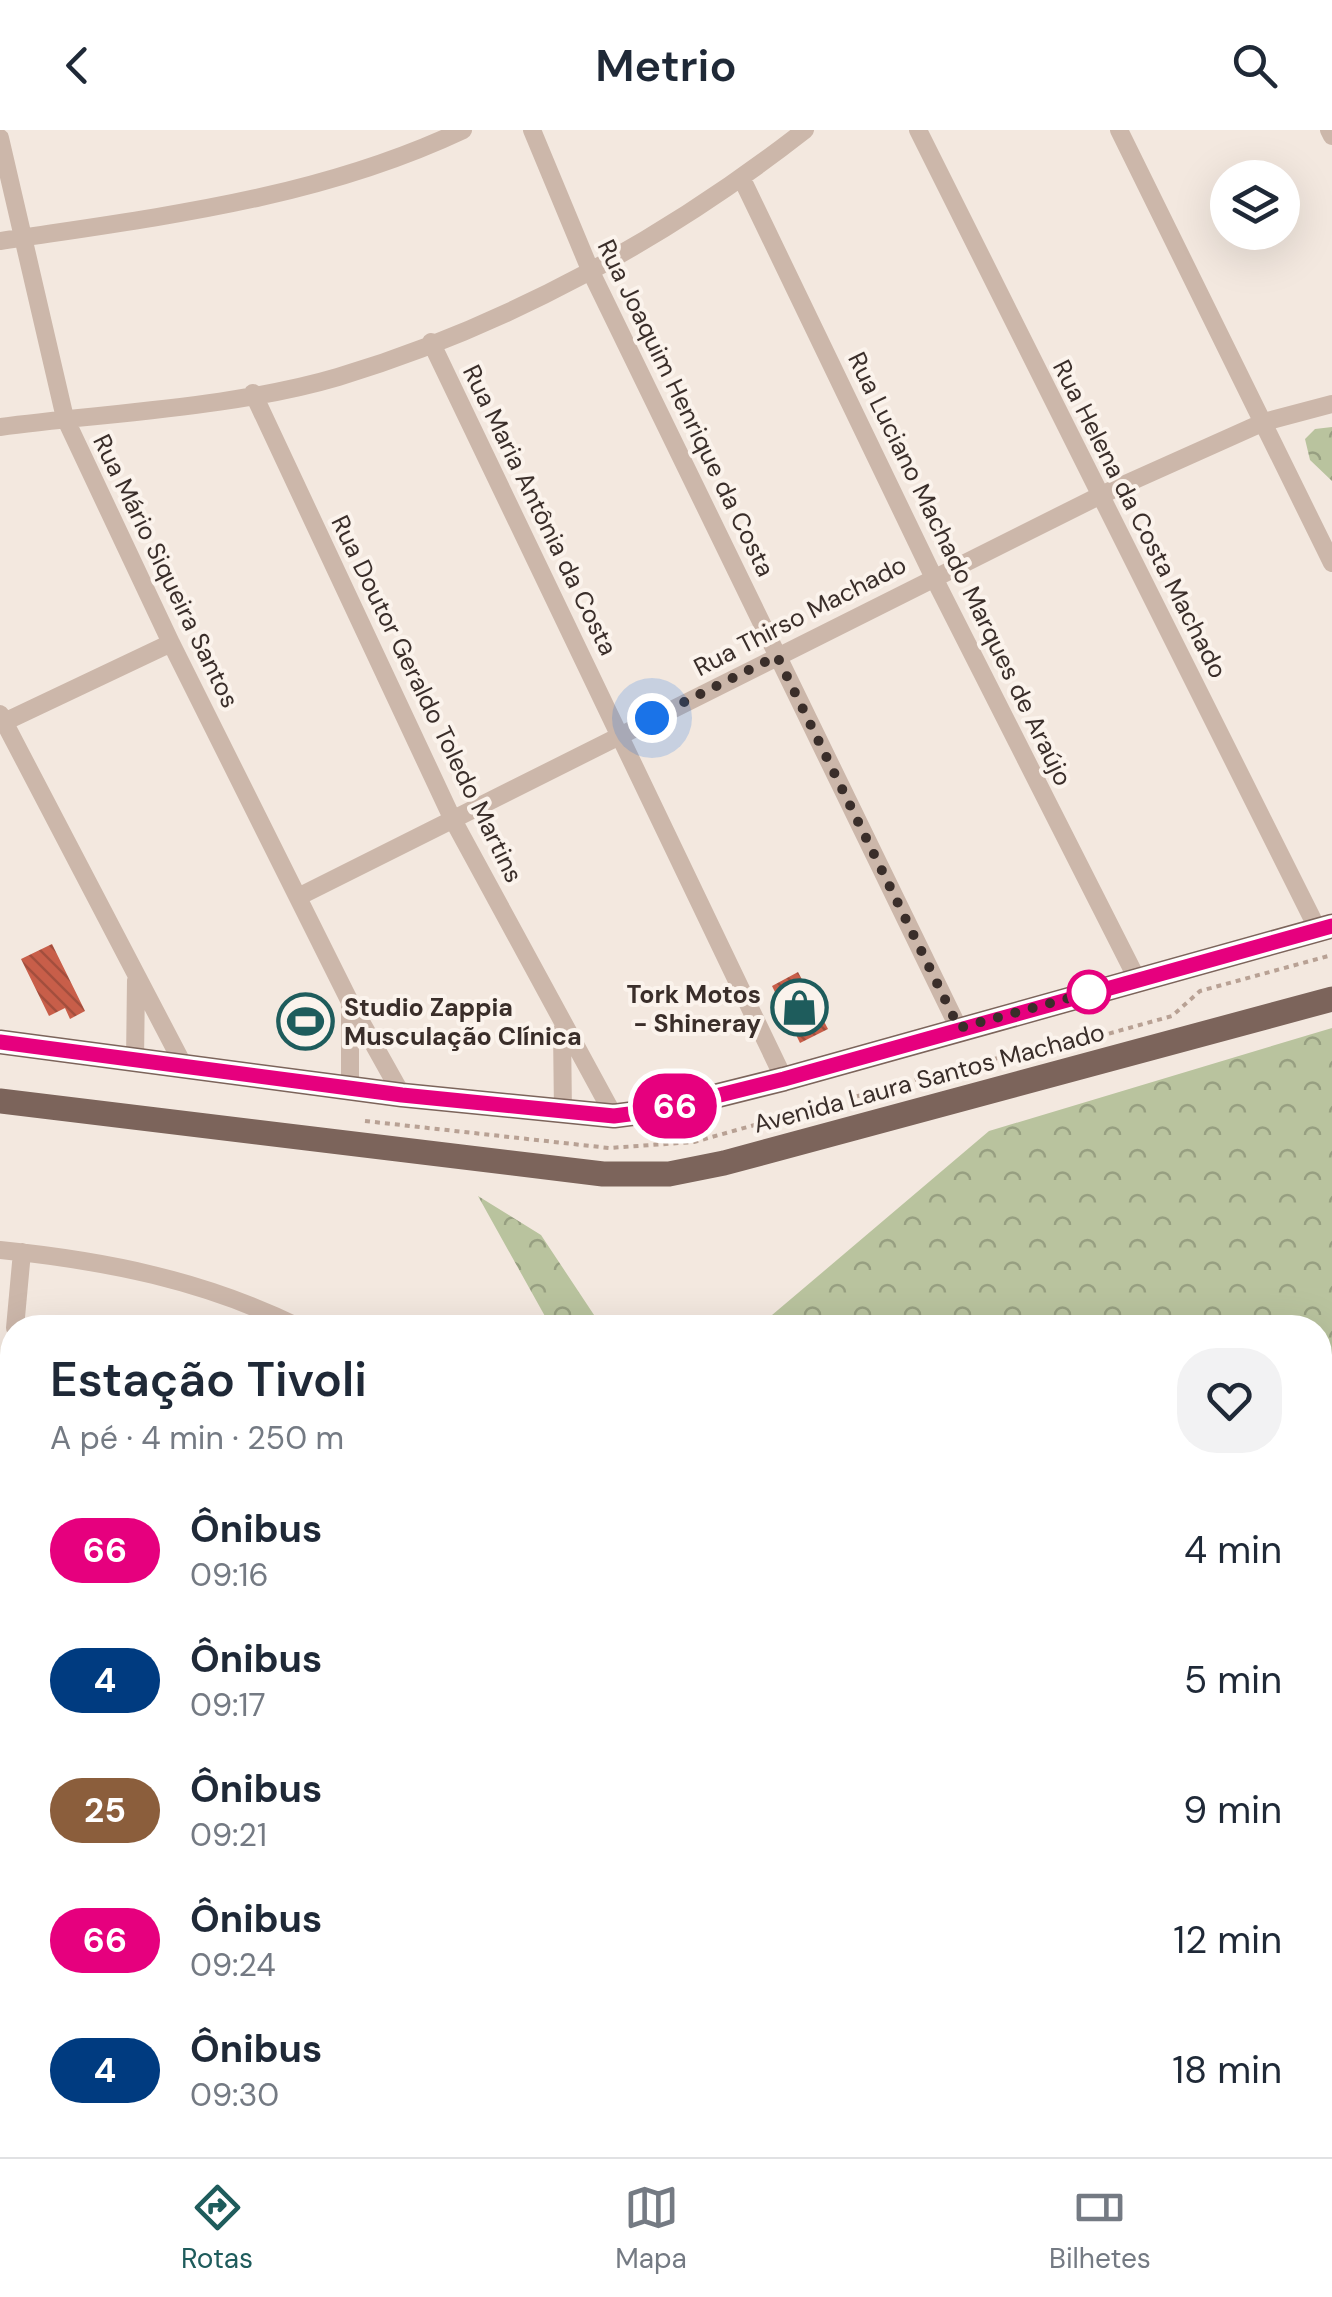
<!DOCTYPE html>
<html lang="pt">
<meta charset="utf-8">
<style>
:root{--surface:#fff;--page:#f2f2f3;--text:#1f2937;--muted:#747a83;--line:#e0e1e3;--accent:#1e5c5c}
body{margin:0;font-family:"DM Sans",sans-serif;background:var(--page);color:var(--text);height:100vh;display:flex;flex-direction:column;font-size:38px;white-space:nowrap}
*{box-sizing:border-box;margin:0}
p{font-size:32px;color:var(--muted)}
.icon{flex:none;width:55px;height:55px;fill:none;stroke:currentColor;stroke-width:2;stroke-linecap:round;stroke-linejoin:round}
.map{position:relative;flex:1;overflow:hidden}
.sheet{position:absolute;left:0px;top:1185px;width:1332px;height:842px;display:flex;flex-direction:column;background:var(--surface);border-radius:40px 40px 0 0;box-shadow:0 10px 40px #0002}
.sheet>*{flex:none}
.badge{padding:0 20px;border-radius:32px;font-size:35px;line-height:65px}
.tools{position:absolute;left:1210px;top:30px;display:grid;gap:20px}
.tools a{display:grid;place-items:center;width:90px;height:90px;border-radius:50%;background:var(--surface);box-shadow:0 10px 40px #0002;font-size:50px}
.you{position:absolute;width:50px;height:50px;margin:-25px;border:8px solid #fff;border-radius:50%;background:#1a73e8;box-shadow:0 0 0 15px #1a73e833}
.map>.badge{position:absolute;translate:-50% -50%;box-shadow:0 0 0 5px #fff}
.round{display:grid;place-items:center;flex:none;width:105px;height:105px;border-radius:40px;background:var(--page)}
.summary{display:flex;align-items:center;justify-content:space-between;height:170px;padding:0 50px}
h1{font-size:48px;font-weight:600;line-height:75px}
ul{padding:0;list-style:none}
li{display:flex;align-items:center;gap:30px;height:130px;padding:0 50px}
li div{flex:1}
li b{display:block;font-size:38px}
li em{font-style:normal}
li .badge{min-width:110px;font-weight:700;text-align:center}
header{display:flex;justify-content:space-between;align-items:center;height:130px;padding:0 50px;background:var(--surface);font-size:45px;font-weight:600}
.tab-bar{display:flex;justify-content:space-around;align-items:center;height:140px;border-top:2px solid var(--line);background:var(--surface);font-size:28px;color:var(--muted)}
.tab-bar a{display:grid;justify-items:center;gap:5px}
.tab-bar .selected{color:var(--accent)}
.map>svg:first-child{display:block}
.forest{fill:url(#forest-crowns)}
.building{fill:url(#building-back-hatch)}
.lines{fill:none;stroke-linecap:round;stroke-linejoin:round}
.path{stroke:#b8a194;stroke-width:4;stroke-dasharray:5 5;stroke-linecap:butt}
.minor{stroke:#ccb7aa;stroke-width:18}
.primary{stroke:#7c645b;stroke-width:25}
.line-casing{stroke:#fff;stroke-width:22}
.line{stroke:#e6007e;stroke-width:15}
.walk{stroke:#3a2e2a;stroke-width:10;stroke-dasharray:0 18}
.stop-dot{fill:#fff;stroke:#e6007e;stroke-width:5}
.labels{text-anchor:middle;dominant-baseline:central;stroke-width:8;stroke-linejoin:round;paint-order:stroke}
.street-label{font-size:25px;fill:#3a2e2a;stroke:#fbf3ec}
.poi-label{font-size:25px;font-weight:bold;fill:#3a2e2a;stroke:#fbf3ec;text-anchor:end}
</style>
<header><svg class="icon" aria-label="back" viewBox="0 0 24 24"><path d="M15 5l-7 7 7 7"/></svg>Metrio<svg class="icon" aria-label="search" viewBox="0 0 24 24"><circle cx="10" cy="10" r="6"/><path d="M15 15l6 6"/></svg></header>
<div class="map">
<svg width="1332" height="2027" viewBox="0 0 1332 2027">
<defs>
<pattern id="forest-crowns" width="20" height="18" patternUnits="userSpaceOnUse" patternTransform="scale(2.5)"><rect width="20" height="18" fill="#b9c39e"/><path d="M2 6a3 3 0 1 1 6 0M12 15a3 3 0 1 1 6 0" fill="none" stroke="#979f81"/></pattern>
<pattern id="building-back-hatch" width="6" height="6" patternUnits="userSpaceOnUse" patternTransform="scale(2.5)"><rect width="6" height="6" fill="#c85e49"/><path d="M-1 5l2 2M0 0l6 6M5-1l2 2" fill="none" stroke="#a34e3d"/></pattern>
</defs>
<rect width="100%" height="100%" fill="#f3e8df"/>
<path class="forest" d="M1332 297V351L1310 330 1305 309 1315 299Z
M1332 898V1733L1320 1737V1198L758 1197 989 1001Z
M478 1066 541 1105 602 1197H551Z
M12 1670V2015H117L84 2027H0V1677Z
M1332 1814V2027H1257L1218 2015H1320V1816Z
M590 2015H955L986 2027H538Z"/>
<path class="building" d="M52 814 85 881 70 889 65 878 49 886 21 829Z
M798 842 828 899 800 913 772 856Z
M309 873 322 900 301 910 288 883Z"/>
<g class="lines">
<path class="path" d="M365 991 609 1018 694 1012 954 939 1014 924 1050 920 1172 886 1200 861 1332 825"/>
<path class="minor" d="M532 0 591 142 959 899
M918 0 1318 800
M1119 0 1332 433
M1329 0 1332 6
M0 8 65 288 171 513 350 872 402 965
M742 49 934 448 1137 849
M0 111C158 87 317 69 463 0
M431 212 784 949
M253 263 452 688 614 986
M0 297C106 283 237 277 338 247 507 196 667 108 805 0
M0 584 185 938
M0 594 171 513
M300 766 1101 365 1264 292 1332 274
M350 878V958
M562 900 563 983
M135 931 136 850
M0 1120C107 1131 203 1150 301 1198
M15 1198 22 1122
M0 1377 12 1229
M0 1420 12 1423
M0 1547 12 1555
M1075 2015 1101 2027"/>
<path class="primary" d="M0 912 402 965 614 986 660 980 784 949 1332 796
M0 971 603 1044H669L724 1033 1332 869"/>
</g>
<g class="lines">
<defs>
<path id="line" d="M0 912 402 965 614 986 660 980 784 949 1332 796"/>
</defs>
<use href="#line" class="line-casing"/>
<use href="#line" class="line"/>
<path class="walk" d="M652 588 777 526 959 898 1102 859 1089 862"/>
</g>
<defs>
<symbol id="shop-ring" viewBox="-11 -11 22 22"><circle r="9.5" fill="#fbf3ec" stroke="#1e5c5c" stroke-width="1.5"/><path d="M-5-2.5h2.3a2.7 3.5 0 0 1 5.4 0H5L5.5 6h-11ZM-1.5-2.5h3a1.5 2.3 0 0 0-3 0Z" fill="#1e5c5c"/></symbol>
<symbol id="stadium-ring" viewBox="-11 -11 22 22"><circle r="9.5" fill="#fbf3ec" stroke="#1e5c5c" stroke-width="1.5"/><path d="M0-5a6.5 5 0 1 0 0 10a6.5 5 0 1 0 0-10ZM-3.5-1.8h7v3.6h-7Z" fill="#1e5c5c"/></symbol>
</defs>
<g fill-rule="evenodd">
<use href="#shop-ring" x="768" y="846" width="63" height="63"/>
<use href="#stadium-ring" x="274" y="860" width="63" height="63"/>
</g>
<circle class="stop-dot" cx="1089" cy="862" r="20"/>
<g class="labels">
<g class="street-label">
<text transform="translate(686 278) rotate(64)">Rua Joaquim Henrique da Costa</text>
<text transform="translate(540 380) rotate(64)">Rua Maria Antônia da Costa</text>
<text transform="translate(1140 389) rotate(63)">Rua Helena da Costa Machado</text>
<text transform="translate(960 439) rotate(64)">Rua Luciano Machado Marques de Araújo</text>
<text transform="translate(166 441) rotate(64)">Rua Mário Siqueira Santos</text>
<text transform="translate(800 486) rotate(-27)">Rua Thirso Machado</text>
<text transform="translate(427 569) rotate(64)">Rua Doutor Geraldo Toledo Martins</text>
<text transform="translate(929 948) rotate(-15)">Avenida Laura Santos Machado</text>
</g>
<g class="poi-label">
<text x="761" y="864">Tork Motos<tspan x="761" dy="29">- Shineray</tspan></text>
<text x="344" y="877" text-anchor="start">Studio Zappia<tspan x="344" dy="29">Musculação Clínica</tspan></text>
</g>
</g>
</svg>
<div class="tools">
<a><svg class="icon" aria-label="layers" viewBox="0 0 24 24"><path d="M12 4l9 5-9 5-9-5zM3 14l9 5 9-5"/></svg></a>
</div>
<div class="you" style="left:652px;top:588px"></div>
<b class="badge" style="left:675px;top:976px;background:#e6007e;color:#fff">66</b>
<section class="sheet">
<div class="summary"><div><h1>Estação Tivoli</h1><p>A pé · 4 min · 250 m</p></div><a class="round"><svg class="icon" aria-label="heart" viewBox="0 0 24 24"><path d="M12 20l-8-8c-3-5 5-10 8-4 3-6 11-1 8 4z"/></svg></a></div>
<ul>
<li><span class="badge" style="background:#e6007e;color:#fff">66</span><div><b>Ônibus</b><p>09:16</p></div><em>4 min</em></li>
<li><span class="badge" style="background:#003b80;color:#fff">4</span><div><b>Ônibus</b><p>09:17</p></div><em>5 min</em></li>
<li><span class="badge" style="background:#8b5e3c;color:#fff">25</span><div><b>Ônibus</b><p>09:21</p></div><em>9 min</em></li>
<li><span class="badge" style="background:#e6007e;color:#fff">66</span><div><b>Ônibus</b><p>09:24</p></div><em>12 min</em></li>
<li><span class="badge" style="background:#003b80;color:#fff">4</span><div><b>Ônibus</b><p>09:30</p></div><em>18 min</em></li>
</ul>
</section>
</div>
<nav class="tab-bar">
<a class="selected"><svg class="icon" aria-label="directions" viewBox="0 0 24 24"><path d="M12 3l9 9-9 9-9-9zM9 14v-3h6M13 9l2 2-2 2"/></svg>Rotas</a>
<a><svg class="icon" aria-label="map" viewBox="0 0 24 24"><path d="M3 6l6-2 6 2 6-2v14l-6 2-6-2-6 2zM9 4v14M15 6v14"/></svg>Mapa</a>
<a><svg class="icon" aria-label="tickets" viewBox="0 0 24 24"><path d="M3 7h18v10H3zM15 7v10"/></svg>Bilhetes</a>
</nav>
